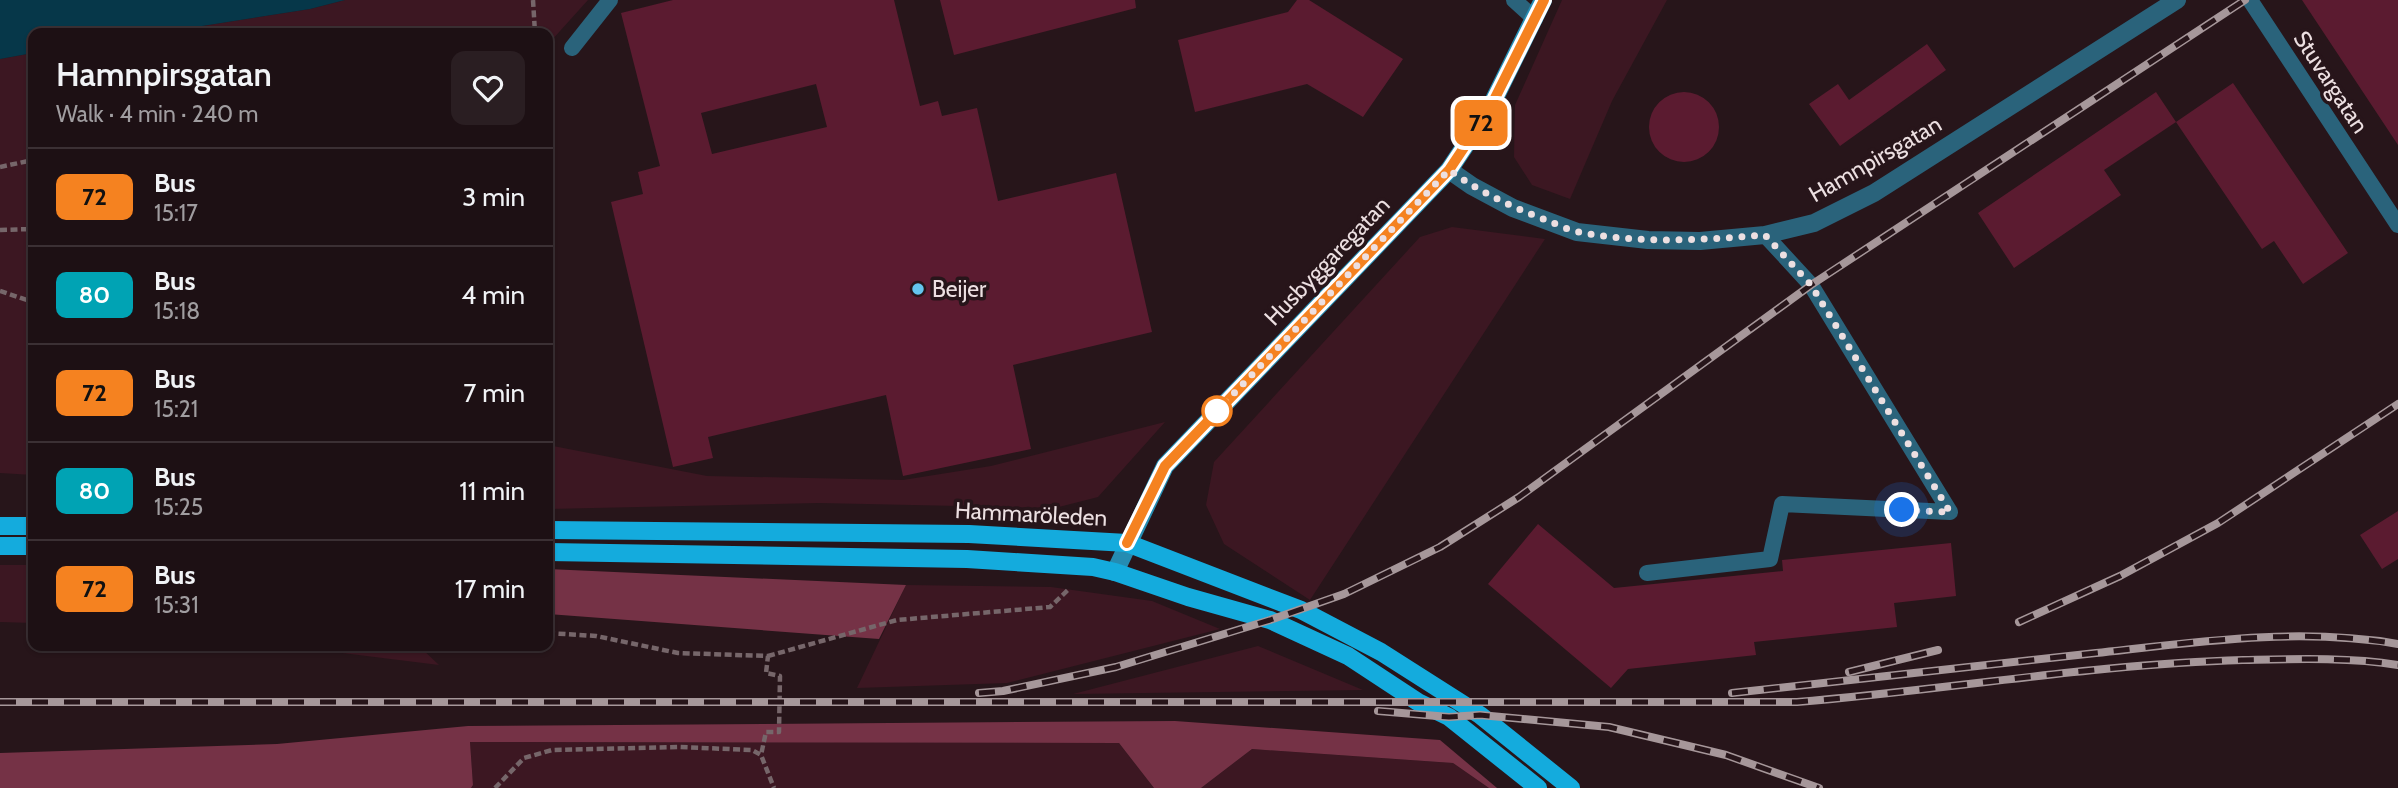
<!DOCTYPE html>
<meta charset="utf-8">
<style>
:root{--surface:#1d1014;--page:#2a1e22;--text:#f1f3f6;--muted:#a09da0;--line:#3b3034}
body{margin:0;font-family:Cabin,sans-serif;background:var(--page);color:var(--text);height:100vh;display:flex;flex-direction:column;font-size:26px;white-space:nowrap}
*{box-sizing:border-box;margin:0}
p{font-size:23px;color:var(--muted)}
.icon{flex:none;width:38px;height:38px;fill:none;stroke:currentColor;stroke-width:2;stroke-linecap:round;stroke-linejoin:round}
.map{position:relative;flex:1;overflow:hidden}
.side{position:absolute;left:28px;top:28px;width:525px;height:623px;display:flex;flex-direction:column;background:var(--surface);border-radius:14px;box-shadow:0 2px 5px #0004,0 0 0 2px var(--line)}
.side>*{flex:none}
.badge{padding:0 14px;border-radius:10px;font-size:24px;line-height:46px}
.you{position:absolute;width:35px;height:35px;margin:-18px;border:5px solid #fff;border-radius:50%;background:#1a73e8;box-shadow:0 0 0 10px #1a73e833}
.map>.badge{position:absolute;translate:-50% -50%;box-shadow:0 0 0 4px #fff}
.round{display:grid;place-items:center;flex:none;width:74px;height:74px;border-radius:14px;background:var(--page)}
.overview{display:flex;align-items:center;justify-content:space-between;height:119px;padding:0 28px}
h1{font-size:33px;font-weight:600;line-height:52px}
ul{padding:0;list-style:none}
li{display:flex;align-items:center;gap:21px;height:98px;padding:0 28px;border-top:2px solid var(--line)}
li div{flex:1}
li b{display:block;font-size:26px}
li em{font-style:normal}
li .badge{min-width:77px;font-weight:700;text-align:center}
.map>svg:first-child{display:block}
.green{fill:#3c1722}
.forest{fill:#753246}
.water{fill:#063749}
.building{fill:#5b1b30;fill-rule:evenodd}
.lines{fill:none;stroke-linecap:round;stroke-linejoin:round}
.path{stroke:#76666a;stroke-width:4.5;stroke-dasharray:7 3.5;stroke-linecap:butt}
.lane{stroke:#2a637b;stroke-width:16}
.street{stroke:#2a637b;stroke-width:18}
.secondary{stroke:#258cb2;stroke-width:18}
.primary{stroke:#14abdd;stroke-width:18}
.rail-casing{stroke:#a6979a;stroke-width:8}
.rail{stroke:#27151a;stroke-width:5;stroke-dasharray:16;stroke-linecap:butt}
.line-casing{stroke:#fff;stroke-width:16}
.line{stroke:#f58220;stroke-width:10}
.walk{stroke:#ecdfe1;stroke-width:7;stroke-dasharray:0 12.6}
.poi-dot{fill:#64c5ee;stroke:#27151a;stroke-width:2.5}
.stop-dot{fill:#fff;stroke:#f58220;stroke-width:3.5}
.labels{text-anchor:middle;dominant-baseline:central;stroke-width:7;stroke-linejoin:round;paint-order:stroke}
.street-label{font-size:23px;fill:#ecdfe1;stroke:#27151a}
.poi-label{font-size:23px;fill:#ecdfe1;stroke:#27151a;text-anchor:start}
</style>
<div class="map">
<svg width="2398" height="788" viewBox="0 0 2398 788">
<rect width="100%" height="100%" fill="#27151a"/>
<path class="green" d="M345 0H588L551 41 549 81 554 149 548 150V33H158L310 9Z
M1562 0H1667L1612 101 1570 199 1532 185 1514 157 1515 105Z
M33 53V475L0 473V59Z
M1452 227 1545 239 1310 600 1224 544 1206 505 1214 462 1420 237Z
M1165 422 1098 497 1055 508 819 503 548 509V445L707 476 903 480 991 466Z
M0 565H33V623L0 622Z
M906 585 1051 587 1152 601 1220 629 1007 683 857 688Z
M286 646H419L439 665Z
M1258 646 1363 690 1073 694Z
M470 742 1119 743 1154 788H471L473 785Z
M1252 749 1453 763 1489 788H1201Z"/>
<path class="forest" d="M548 569 906 585 879 639 548 614Z
M1175 721 1440 740 1497 788H1489L1453 763 1252 749 1201 788H1154L1119 743 470 742 473 785 471 788H0V753L277 744 468 726Z"/>
<path class="water" d="M0 0H345L310 9 158 33H33V53L0 59Z"/>
<path class="building" d="M673 0H894L920 106 938 101 942 116 977 108 998 201 1116 173 1152 332 1013 365 1031 449 903 476 886 395 708 437 713 458 673 467 611 202 643 194 638 172 660 166 621 13ZM816 84 827 127 712 154 701 113Z
M940 0H1135L1136 8 954 55Z
M1297 0H1309L1403 59 1363 117 1307 84 1195 112 1178 40 1288 12Z
M2302 0H2398V145Z
M1927 44 1946 70 1840 146 1809 104 1838 84 1849 100Z
M2233 83 2348 253 2303 284 2274 241 2262 249 2176 122Z
M2156 92 2176 122 2104 170 2121 195 2014 268 1978 213Z
M1649 127a35 35 0 1 1 70 0a35 35 0 1 1-70 0Z
M2398 511V559L2382 569 2360 535Z
M1538 524 1614 588 1783 571 1782 560 1951 543 1956 596 1894 603 1897 627 1754 642 1756 655 1628 669 1611 688 1488 584Z"/>
<g class="lines">
<path class="path" d="M533 0 535 33
M0 167 33 160
M0 230 33 229
M0 291 33 302
M548 633 596 636 678 653 768 656 766 673 780 676 779 732H766L761 755
M768 656 897 620 1050 607 1069 589
M495 788 524 758 552 750 680 747 752 750 761 755 774 788"/>
<path class="lane" d="M1514 0 1535 19
M2250 0 2398 225
M572 48 610 0
M1765 235 1811 285 1950 512
M1647 573 1770 559 1782 504 1950 512"/>
<path class="street" d="M1449 170 1472 186 1513 208 1577 232 1648 240 1700 241 1765 235 1814 223 1874 193 2177 0"/>
<path class="secondary" d="M1115 572 1165 466 1449 170 1489 110 1543 0"/>
<path class="primary" d="M0 526H33
M548 530 969 534 1127 543 1301 610 1381 652 1480 715 1571 788
M0 546H33
M548 552 967 559 1093 567 1115 572 1188 597 1270 620 1348 656 1418 702 1449 717 1538 788"/>
<defs>
<path id="rail" d="M2019 622 2120 576 2218 523 2398 404
M1849 672 1938 650
M979 693 1003 691 1116 667 1270 620 1344 594 1440 547 1519 497 1811 285 2245 0
M1732 693C1853 680 1975 666 2096 653 2196 642 2298 627 2398 644
M0 702H1797C1946 690 2094 664 2243 660 2294 659 2348 657 2398 665
M1378 711 1449 717 1480 715 1609 727 1726 755 1819 788"/>
</defs>
<use href="#rail" class="rail-casing"/>
<use href="#rail" class="rail"/>
</g>
<g class="lines">
<defs>
<path id="line" d="M1127 543 1165 466 1449 170 1489 110 1544 0"/>
</defs>
<use href="#line" class="line-casing"/>
<use href="#line" class="line"/>
<path class="walk" d="M1217 411 1449 170C1480 192 1513 208 1549 221 1558 225 1568 230 1579 232 1640 244 1703 240 1765 235L1811 285 1950 512 1902 510"/>
</g>
<circle class="poi-dot" cx="918" cy="289" r="7"/>
<circle class="stop-dot" cx="1217" cy="411" r="14"/>
<g class="labels">
<g class="street-label">
<text transform="translate(2331 82) rotate(57)">Stuvargatan</text>
<text transform="translate(1875 159) rotate(-30)">Hamnpirsgatan</text>
<text transform="translate(1327 261) rotate(-46)">Husbyggaregatan</text>
<text transform="translate(1031 514) rotate(3)">Hammaröleden</text>
</g>
<g class="poi-label">
<text x="932" y="289">Beijer</text>
</g>
</g>
</svg>
<div class="you" style="left:1902px;top:510px"></div>
<b class="badge" style="left:1481px;top:123px;background:#f58220;color:#111">72</b>
<section class="side">
<div class="overview"><div><h1>Hamnpirsgatan</h1><p>Walk · 4 min · 240 m</p></div><a class="round"><svg class="icon" aria-label="heart" viewBox="0 0 24 24"><path d="M12 20l-8-8c-3-5 5-10 8-4 3-6 11-1 8 4z"/></svg></a></div>
<ul>
<li><span class="badge" style="background:#f58220;color:#111">72</span><div><b>Bus</b><p>15:17</p></div><em>3 min</em></li>
<li><span class="badge" style="background:#00a3b4;color:#fff">80</span><div><b>Bus</b><p>15:18</p></div><em>4 min</em></li>
<li><span class="badge" style="background:#f58220;color:#111">72</span><div><b>Bus</b><p>15:21</p></div><em>7 min</em></li>
<li><span class="badge" style="background:#00a3b4;color:#fff">80</span><div><b>Bus</b><p>15:25</p></div><em>11 min</em></li>
<li><span class="badge" style="background:#f58220;color:#111">72</span><div><b>Bus</b><p>15:31</p></div><em>17 min</em></li>
</ul>
</section>
</div>
